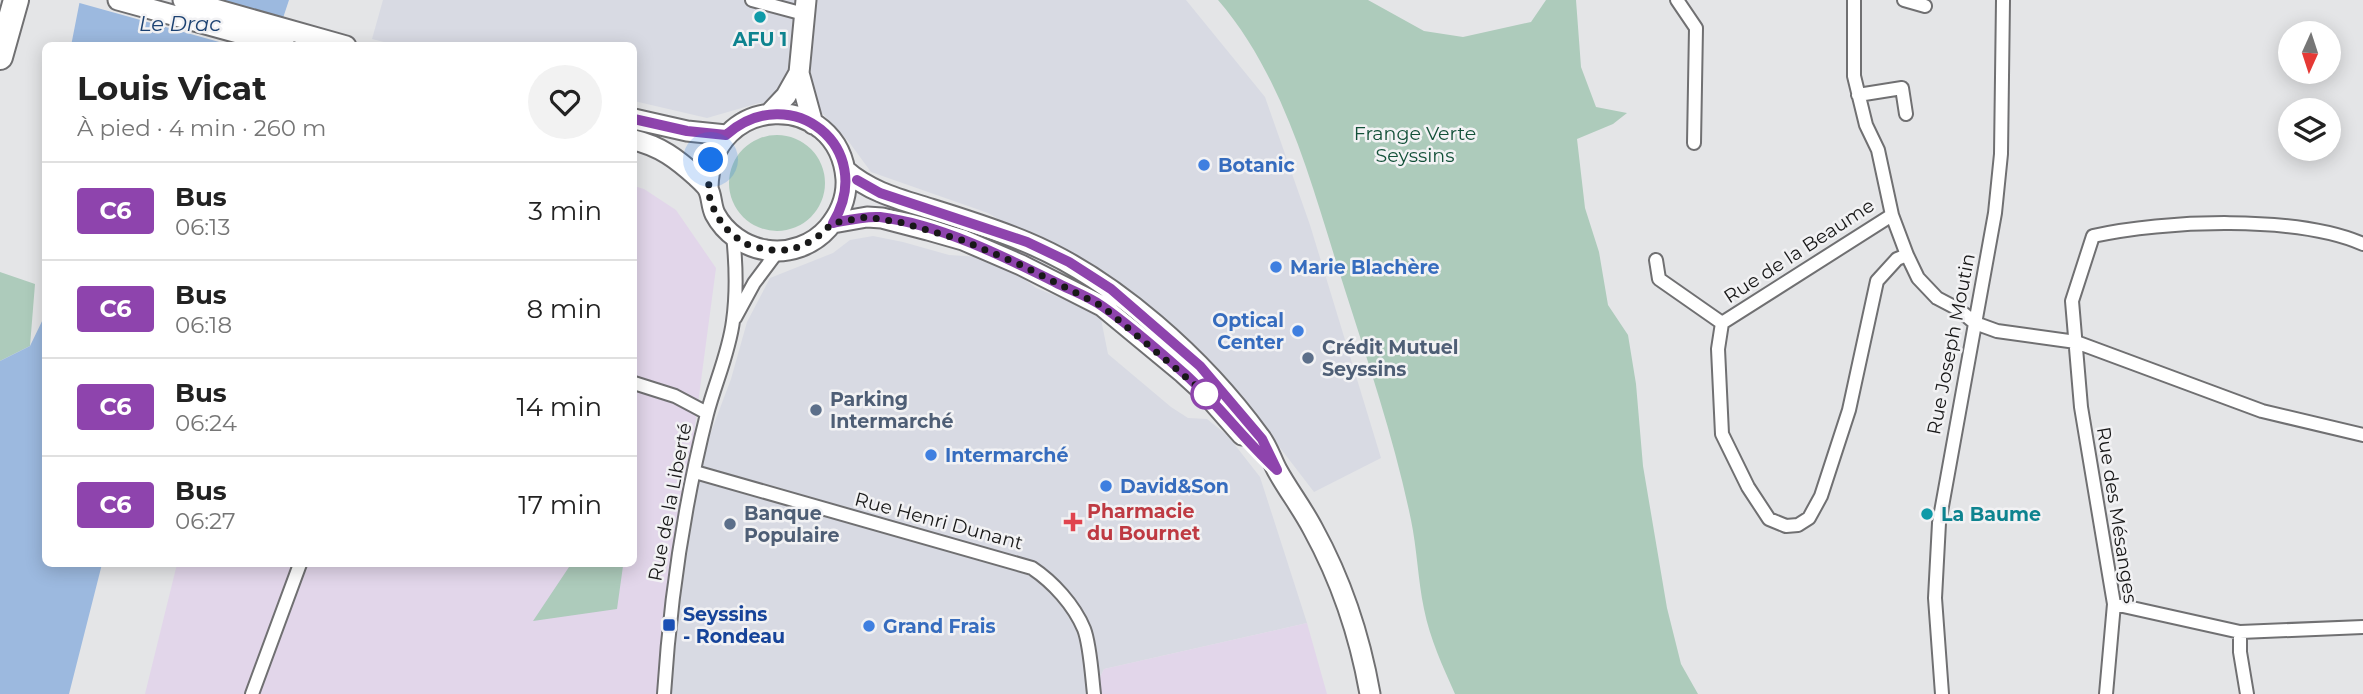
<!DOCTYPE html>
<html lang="fr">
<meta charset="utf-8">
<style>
:root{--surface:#fff;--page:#f2f2f2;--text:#222;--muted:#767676;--line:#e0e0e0}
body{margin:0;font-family:Montserrat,sans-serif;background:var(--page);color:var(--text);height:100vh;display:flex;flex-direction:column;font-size:26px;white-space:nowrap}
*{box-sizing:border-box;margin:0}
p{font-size:23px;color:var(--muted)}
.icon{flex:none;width:38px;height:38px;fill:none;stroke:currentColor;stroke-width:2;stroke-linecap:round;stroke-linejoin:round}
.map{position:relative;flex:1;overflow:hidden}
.drawer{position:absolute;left:42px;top:42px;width:595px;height:525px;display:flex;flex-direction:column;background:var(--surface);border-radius:10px;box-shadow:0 4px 18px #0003}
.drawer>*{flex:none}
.badge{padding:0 14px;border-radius:5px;font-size:24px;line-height:46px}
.needle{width:46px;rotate:183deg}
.controls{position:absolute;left:2278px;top:21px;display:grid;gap:14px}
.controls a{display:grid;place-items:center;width:63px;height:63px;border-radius:50%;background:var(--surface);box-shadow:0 4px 18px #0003;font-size:35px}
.you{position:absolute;width:35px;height:35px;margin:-18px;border:5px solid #fff;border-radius:50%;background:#1a73e8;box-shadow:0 0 0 10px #1a73e833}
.map>.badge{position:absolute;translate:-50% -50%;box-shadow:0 0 0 4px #fff}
.round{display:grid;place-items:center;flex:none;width:74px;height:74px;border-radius:37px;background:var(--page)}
.summary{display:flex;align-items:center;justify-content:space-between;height:119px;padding:0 35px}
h1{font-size:33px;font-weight:700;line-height:52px}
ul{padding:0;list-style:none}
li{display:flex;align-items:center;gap:21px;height:98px;padding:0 35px;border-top:2px solid var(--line)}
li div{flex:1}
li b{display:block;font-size:26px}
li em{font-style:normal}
li .badge{min-width:77px;font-weight:700;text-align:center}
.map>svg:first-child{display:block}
.built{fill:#d8dae3}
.industrial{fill:#e2d6ea}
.green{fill:#adcbbb}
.water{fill:#9cb9df}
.pier{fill:#e4e5e7}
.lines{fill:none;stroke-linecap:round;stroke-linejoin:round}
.minor-casing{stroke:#707072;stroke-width:16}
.secondary-casing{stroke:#707072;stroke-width:23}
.motorway-casing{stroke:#707072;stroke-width:28}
.minor{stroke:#fff;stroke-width:12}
.secondary{stroke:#fff;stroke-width:19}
.motorway{stroke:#fff;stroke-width:24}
.line-casing{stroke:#fff;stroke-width:16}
.line{stroke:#8e44ad;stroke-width:10}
.walk{stroke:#181818;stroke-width:7;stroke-dasharray:0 12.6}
.culture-dot{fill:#0f9aa8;stroke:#f2f2f4;stroke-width:2.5}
.shop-dot{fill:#3f7fe0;stroke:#f2f2f4;stroke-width:2.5}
.service-dot{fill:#5c6f8a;stroke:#f2f2f4;stroke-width:2.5}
.stop-dot{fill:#fff;stroke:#8e44ad;stroke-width:3.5}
.health-dot{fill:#e0444e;stroke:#f2f2f4;stroke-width:2.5}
.transit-dot{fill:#1a4fb4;stroke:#f2f2f4;stroke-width:2.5}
.labels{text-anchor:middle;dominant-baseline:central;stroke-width:5;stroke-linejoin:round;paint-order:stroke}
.culture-label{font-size:19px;font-weight:bold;fill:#0d838f;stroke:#f2f2f4}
.park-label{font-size:19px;fill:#125038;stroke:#f2f2f4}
.shop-label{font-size:19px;font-weight:bold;fill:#366cbe;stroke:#f2f2f4;text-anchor:start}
.street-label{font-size:19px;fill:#181818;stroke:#f2f2f4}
.service-label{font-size:19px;font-weight:bold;fill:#4e5e75;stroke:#f2f2f4;text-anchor:start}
.health-label{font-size:19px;font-weight:bold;fill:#be3a42;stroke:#f2f2f4;text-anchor:start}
.transit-label{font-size:19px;font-weight:bold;fill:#164399;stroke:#f2f2f4;text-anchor:start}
.water-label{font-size:21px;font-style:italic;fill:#1c4272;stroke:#f2f2f4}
</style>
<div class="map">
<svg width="2363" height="694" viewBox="0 0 2363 694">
<rect width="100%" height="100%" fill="#e4e5e7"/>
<path class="built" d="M383 0H1186L1265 97 1310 225 1381 458 1314 492 1254 414 1132 299 988 213 871 172 849 142 823 114 759 103 707 118 634 101V46H400L372 39Z
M873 236 903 242 949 255 996 258 1036 288 1100 314 1108 354 1171 407 1188 418 1207 419 1228 436 1260 477 1307 623 1104 669 1092 694H665L685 501 731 379 747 322 770 278 833 253 850 240Z"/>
<path class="industrial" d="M634 186 644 189 676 210 716 268 685 501 665 694H145L177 564H634Z
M1307 623 1327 694H1092L1104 669Z"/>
<path class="green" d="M1218 0H1368L1424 31 1463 37 1531 22 1546 0H1576L1581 67 1596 107 1627 113 1613 124 1577 139 1585 208 1599 252 1608 305 1628 335 1636 384 1643 466 1667 608 1681 664 1698 694H1455C1443 667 1430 639 1424 609 1418 580 1417 549 1411 520 1395 442 1369 365 1345 290 1313 191 1287 80 1218 0Z
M729 183a48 48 0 1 1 96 0a48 48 0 1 1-96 0Z
M0 272 35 284 30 346 0 361Z
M571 564H616L623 566 617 609 533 621Z"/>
<path class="water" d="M80 0H289L274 45 71 46Z
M45 315 46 564H102L69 694H0V361L30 346Z"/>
<path class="pier" d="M77 0H221L287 18 278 46 230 45 76 2Z"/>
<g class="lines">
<defs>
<path id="minor" d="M752 0 804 14
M1677 0 1696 28 1694 143
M1854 0V76L1866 125 1878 150 1892 215 1907 255 1918 278 1937 298 1958 309 1975 323 1997 331 2076 342 2262 411 2363 435
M1904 0 1925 6
M1858 95 1902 88 1906 114
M1892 215 1722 323 1718 349 1722 434 1748 487 1769 519 1786 526 1798 525 1809 518 1821 496 1849 410 1877 281 1897 259 1907 255
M1656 260 1659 279 1722 323
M735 318 754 283 778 251
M634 383 675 396 707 413
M695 472 1032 568C1053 582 1074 605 1084 629 1090 644 1092 677 1094 694
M2114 604 2240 632 2363 627
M2240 632V652L2247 694
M252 694 300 564
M664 694C670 600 684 505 707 414 715 383 729 353 733 321 737 293 736 263 733 235
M1942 694 1935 598 1939 523 1995 213 2001 154 2003 0
M2106 694 2114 604 2081 407 2072 301 2093 236C2164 220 2297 215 2363 244"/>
<path id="secondary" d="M118 0 285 46
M183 0 346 46
M806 0 799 73 813 124
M769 114 786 96 799 73
M634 119 687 131 726 135
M634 140C660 146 677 159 697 177 700 180 706 185 708 189 712 196 711 206 715 214 725 233 745 247 766 250 789 254 813 245 828 228 840 214 847 197 846 179 839 90 710 91 708 188
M845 170C870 192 899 199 931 209 963 219 995 229 1026 242 1115 279 1204 360 1260 437 1268 447 1271 459 1277 470 1288 490 1302 508 1313 529 1341 580 1360 637 1370 694
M833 223 867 217 882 218 928 230 963 240 1021 265 1102 306 1183 373 1206 394 1242 435"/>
<path id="motorway" d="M0 57 16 0"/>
</defs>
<use href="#minor" class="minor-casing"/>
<use href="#secondary" class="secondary-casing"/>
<use href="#motorway" class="motorway-casing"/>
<use href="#minor" class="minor"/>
<use href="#secondary" class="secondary"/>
<use href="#motorway" class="motorway"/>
</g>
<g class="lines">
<defs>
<path id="line" d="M634 119 687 131 726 135C791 78 878 148 833 223 848 220 864 216 880 217 938 224 1003 256 1055 282 1070 290 1088 296 1102 306 1131 326 1159 351 1185 374 1218 404 1244 440 1277 470L1262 439 1200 366 1111 289 1069 262 1027 242 880 193 857 180"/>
</defs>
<use href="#line" class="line-casing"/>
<use href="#line" class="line"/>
<path class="walk" d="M711 160 708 174 710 202 723 226 743 243 766 250H791L814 240 833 223 867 217 899 222 962 240 1021 265 1102 306 1206 394"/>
</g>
<g class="culture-dot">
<circle cx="760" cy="17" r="7"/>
<circle cx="1927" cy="514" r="7"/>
</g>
<g class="shop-dot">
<circle cx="1204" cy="165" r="7"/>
<circle cx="1276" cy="267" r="7"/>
<circle cx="1298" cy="331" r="7"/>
<circle cx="931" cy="455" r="7"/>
<circle cx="1106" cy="486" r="7"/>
<circle cx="869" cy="626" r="7"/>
</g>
<g class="service-dot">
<circle cx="1308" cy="358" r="7"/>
<circle cx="816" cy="410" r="7"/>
<circle cx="730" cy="524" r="7"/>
</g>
<circle class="stop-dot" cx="1206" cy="394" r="14"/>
<path class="health-dot" d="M1069.5 511.5h7v7h7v7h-7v7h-7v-7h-7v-7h7z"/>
<rect class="transit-dot" x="662" y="618" width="14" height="14" rx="3.5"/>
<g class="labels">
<g class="culture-label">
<text x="760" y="39">AFU 1</text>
<text x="1941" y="514" text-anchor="start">La Baume</text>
</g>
<g class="park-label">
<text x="1415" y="133">Frange Verte<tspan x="1415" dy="22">Seyssins</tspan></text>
</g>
<g class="shop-label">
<text x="1218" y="165">Botanic</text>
<text x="1290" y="267">Marie Blachère</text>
<text x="1284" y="320" text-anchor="end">Optical<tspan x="1284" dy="22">Center</tspan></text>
<text x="945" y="455">Intermarché</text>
<text x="1120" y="486">David&amp;Son</text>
<text x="883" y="626">Grand Frais</text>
</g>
<g class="street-label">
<text transform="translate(1799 251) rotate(-33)">Rue de la Beaume</text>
<text transform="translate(1951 344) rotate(-79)">Rue Joseph Moutin</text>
<text transform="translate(670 502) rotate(-79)">Rue de la Liberté</text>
<text transform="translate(2117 515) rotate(81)">Rue des Mésanges</text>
<text transform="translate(939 521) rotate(15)">Rue Henri Dunant</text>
</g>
<g class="service-label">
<text x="1322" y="347">Crédit Mutuel<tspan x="1322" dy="22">Seyssins</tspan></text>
<text x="830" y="399">Parking<tspan x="830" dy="22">Intermarché</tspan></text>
<text x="744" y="513">Banque<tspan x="744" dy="22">Populaire</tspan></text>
</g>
<g class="health-label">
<text x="1087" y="511">Pharmacie<tspan x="1087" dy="22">du Bournet</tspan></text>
</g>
<g class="transit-label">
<text x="683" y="614">Seyssins<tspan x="683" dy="22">- Rondeau</tspan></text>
</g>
<g class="water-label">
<text x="180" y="23">Le Drac</text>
</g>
</g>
</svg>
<div class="controls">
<a><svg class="needle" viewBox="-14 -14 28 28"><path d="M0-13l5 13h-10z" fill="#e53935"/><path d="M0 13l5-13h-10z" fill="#767676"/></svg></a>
<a><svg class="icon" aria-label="layers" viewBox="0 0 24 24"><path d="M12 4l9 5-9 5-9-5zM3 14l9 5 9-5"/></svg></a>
</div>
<div class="you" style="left:711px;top:160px"></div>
<section class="drawer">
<div class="summary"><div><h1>Louis Vicat</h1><p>À pied · 4 min · 260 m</p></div><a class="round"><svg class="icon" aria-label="heart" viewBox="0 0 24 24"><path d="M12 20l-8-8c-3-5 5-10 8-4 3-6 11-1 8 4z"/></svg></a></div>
<ul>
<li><span class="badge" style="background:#8e44ad;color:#fff">C6</span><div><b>Bus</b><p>06:13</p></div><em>3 min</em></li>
<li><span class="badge" style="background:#8e44ad;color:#fff">C6</span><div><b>Bus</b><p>06:18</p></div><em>8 min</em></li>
<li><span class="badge" style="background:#8e44ad;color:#fff">C6</span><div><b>Bus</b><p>06:24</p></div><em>14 min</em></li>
<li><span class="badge" style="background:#8e44ad;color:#fff">C6</span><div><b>Bus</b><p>06:27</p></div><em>17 min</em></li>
</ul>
</section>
</div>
